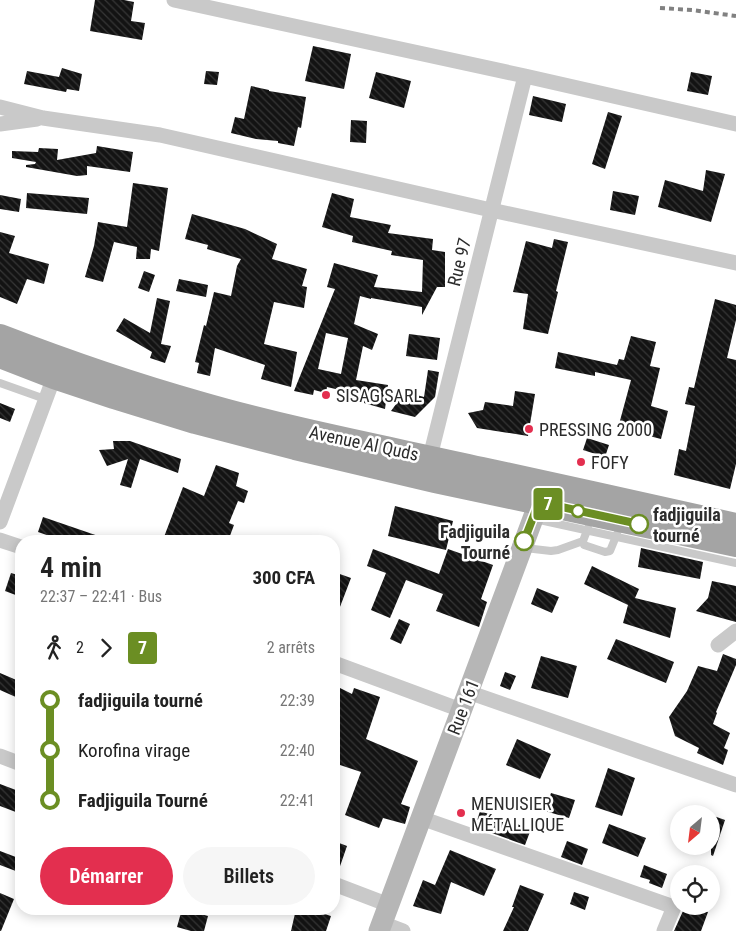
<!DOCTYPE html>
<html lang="fr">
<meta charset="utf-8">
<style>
:root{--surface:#fff;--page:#f6f6f6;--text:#222;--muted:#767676;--accent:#e32f4f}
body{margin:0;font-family:"Roboto Condensed",sans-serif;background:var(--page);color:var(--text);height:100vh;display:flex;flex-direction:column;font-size:19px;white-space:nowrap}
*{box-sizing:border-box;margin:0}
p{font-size:16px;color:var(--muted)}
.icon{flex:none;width:28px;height:28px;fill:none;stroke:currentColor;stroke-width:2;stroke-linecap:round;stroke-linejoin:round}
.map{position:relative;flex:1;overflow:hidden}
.side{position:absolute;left:15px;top:535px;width:325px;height:380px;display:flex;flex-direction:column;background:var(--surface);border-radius:20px;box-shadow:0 2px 12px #0003}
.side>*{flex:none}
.badge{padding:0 10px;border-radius:4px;font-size:18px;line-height:32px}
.needle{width:32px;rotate:208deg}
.fabs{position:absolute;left:670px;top:805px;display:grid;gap:10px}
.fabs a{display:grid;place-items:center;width:50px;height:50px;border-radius:50%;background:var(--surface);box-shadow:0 2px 12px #0003;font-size:25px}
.map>.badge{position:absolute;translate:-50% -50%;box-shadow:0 0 0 2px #fff}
.legs{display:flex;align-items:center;gap:8px;height:55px;padding:0 25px;font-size:16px}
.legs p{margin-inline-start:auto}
.overview{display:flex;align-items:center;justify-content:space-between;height:85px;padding:0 25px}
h1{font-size:28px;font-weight:600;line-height:38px}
.cta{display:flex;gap:10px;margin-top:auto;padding:10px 25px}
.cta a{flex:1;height:58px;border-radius:30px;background:var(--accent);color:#fff;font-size:20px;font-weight:600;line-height:58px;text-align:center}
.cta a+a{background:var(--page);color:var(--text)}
ul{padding:0 25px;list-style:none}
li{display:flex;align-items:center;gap:18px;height:50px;font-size:19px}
li i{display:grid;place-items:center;width:8px;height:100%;margin:0 6px;background:currentColor}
li i::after{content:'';width:12px;height:12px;margin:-6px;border:4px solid;border-radius:50%;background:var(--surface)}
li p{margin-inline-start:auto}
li:first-child i{background:linear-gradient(#0000 50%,currentColor 0)}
li:last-child i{background:linear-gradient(currentColor 50%,#0000 0)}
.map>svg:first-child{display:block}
.building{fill:url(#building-back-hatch);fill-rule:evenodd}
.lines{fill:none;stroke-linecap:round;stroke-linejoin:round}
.lane{stroke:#c9c9c9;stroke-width:8}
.street{stroke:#c9c9c9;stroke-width:15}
.secondary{stroke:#b6b6b6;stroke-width:21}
.primary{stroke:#a4a4a4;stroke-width:24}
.rail{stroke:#818181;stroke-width:4;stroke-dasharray:5 4;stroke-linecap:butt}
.line-1-casing{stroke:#fff;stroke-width:11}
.line-1{stroke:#6b8e23;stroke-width:8}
.poi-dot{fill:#e32f4f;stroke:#fff;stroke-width:2}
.stop-1-dot{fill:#fff;stroke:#6b8e23;stroke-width:2.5}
.labels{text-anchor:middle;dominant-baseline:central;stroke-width:5;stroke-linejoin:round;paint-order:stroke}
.street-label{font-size:18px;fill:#2c2c2c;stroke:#fff}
.poi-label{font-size:18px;fill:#2c2c2c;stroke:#fff;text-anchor:start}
.stop-label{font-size:18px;font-weight:bold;fill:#2c2c2c;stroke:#fff;text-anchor:start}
</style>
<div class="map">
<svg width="736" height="931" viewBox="0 0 736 931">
<defs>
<pattern id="building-back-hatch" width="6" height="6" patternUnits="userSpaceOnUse" patternTransform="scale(1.25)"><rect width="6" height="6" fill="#131313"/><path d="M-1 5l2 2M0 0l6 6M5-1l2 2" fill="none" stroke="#363636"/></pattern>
</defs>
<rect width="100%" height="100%" fill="#fff"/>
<path class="building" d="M95 0H124L134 2 131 21 145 23 142 40 90 31Z
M313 46 351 54 344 89 305 81Z
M62 68 82 74 79 91 67 89 66 92 24 84 27 71 59 77Z
M206 71 219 72 217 85 204 84Z
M376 72 411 81 404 108 369 98Z
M691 72 712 76 708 95 687 91Z
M251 86 269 90V91L306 97 301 128 298 127 294 146 278 143V141L256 139 231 133 235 117 244 119Z
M533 96 566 104 562 122 529 115Z
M608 112 622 116 605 169 592 164Z
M351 120 367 121 366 143 350 142Z
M97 146 133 152 130 172 87 166V175L77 176 26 167V165L35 164 36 162 12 158V151L38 152 39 148 58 149 57 160 96 153Z
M706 170 725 174 711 222 658 207 665 180 703 191Z
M133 183 168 188 159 251 151 249 150 259H136L137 247 114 242 103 282 85 277 94 246 98 222 127 227Z
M613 191 639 196 635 215 610 210Z
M27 193 89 198 87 214 26 208Z
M332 193 354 199 350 217 391 225 388 233 433 239 432 250 445 252V287H437L422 315V307L371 298V299L360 296 354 324 378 334 372 350 363 346 356 380 388 385 385 409 364 403 365 396 327 387 326 393 314 390 313 395 294 391 335 289 327 287 334 263 378 275 374 287 422 292 423 260 391 255 392 251 352 242 353 236 322 227ZM326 333 348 338 341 374 318 369Z
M0 195 21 199 19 212 0 209Z
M192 214 245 229 277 244 272 259 307 269 302 286 307 287 304 308 274 302 264 344 297 352 291 387 261 379 265 365 215 348 210 376 197 373 199 363 195 362 204 325 206 326 214 292 231 296 237 266 241 259 207 249 208 245 185 239Z
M0 232 15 236 9 253 49 264 44 284 27 279 17 304 0 297Z
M554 239 568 242 556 291 558 292 548 334 523 329 528 294 513 292 526 241 552 248Z
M144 271 155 275 149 292 138 288Z
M179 279 208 285 206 297 176 291Z
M157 298 170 301 161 344 171 346 165 363 150 358 152 352 116 331 124 318 150 333Z
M715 299 736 305V320L727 358 736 360V464L730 489 674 475 679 449 686 451 695 406 685 404 689 387 694 388Z
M409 334 440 338 437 360 406 356Z
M631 336 656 342 650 366 660 368 651 406 668 411 661 439 618 428 631 380 595 372V376L555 368 558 352 617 365 619 359 624 360Z
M428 370 439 372 435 397 415 417 391 411 405 392 424 397Z
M515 391 535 394 528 436 477 428 468 413 483 410 485 402 513 406Z
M0 403 15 409 10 422 0 418Z
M587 438 609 445 605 457 583 450Z
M113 441H130L181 459 178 473 140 459 131 488 120 485 128 459 107 466 99 450 114 449Z
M216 465 239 473 236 486 248 491 244 503 238 501 229 523 234 525 228 541H174L164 537 183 487 204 496Z
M395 506 453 521 446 550 388 536Z
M43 517 107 539 106 541H64L38 532Z
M641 548 703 562 700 579 638 567Z
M373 549 439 574 448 549 493 565 481 599 487 602 479 627 436 611 443 594 406 580 390 618 371 610 386 573 367 566Z
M592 566 639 589 635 598 676 608 670 638 623 623 628 605 584 584Z
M11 573 21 576V597L5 591Z
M337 573 351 578 335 620H334V581Z
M712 581 736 586V622L696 611 708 598Z
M537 588 559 597 552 613 531 604Z
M399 619 410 624 401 644 390 639Z
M616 639 674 662 666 683 607 659Z
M723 654 736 659V665L716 712 717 713 713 724 730 733 724 748 728 750 723 765 697 753 699 748 675 736 669 717 687 691 698 666 717 671Z
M541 656 577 666 568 698 531 688Z
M505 672 516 676 510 690 500 686Z
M0 673 21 682V692L18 698 0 690Z
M334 685 352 694 354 688 380 697 366 739 418 761 401 804 410 807 405 824 383 818 379 828 345 815 361 772 334 763Z
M517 739 551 754 540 779 506 765Z
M608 768 635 778 622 816 595 807Z
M0 784 21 792V814L0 806Z
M551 793 575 800 569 818 545 811Z
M480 811 531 829 525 845 475 827Z
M711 815 725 820 713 856 711 855Z
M609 824 646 838 638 857 602 843Z
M334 841 347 846 337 875H334Z
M567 841 588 849 582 865 561 857Z
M450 850 496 869 484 896 451 882 441 914 413 906 423 880 435 885Z
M0 851 21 859V873L0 865Z
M644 865 667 874 662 888 649 883 650 880 640 877Z
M520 885 544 894 528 931H503L514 907H512Z
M574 892 589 897 585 910 570 904Z
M0 893 14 899 1 931H0Z
M683 906H693L708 912 701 931H674L683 911Z
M182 909 208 916 204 931H191L177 927Z
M296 909H308L331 916 326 931H291Z"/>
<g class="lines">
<path class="lane" d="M0 383 45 399
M535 519 736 563
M588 528 583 541 584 545 605 552 610 551 617 534
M525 548 551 551 558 550 583 541"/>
<path class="street" d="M174 0 525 76 736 124
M0 107 43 118 160 135 491 210 736 263
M0 124 37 119
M430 457 525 76
M0 522 54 377
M0 540 21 547
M718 645 736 631
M334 663 461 710
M468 692 736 785
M0 756 21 764
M421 818 674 907 664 931
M334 884 389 905
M382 923 403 931"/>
<path class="secondary" d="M379 931 544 489"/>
<path class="primary" d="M0 336C65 361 131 384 199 403 292 430 388 448 482 469 567 487 651 506 736 525
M0 356 54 377 114 397 195 422 295 448 435 481 736 545"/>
<path class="rail" d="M660 8 692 10 736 16"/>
</g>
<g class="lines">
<defs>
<path id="line-1" d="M524 541 539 502 639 524"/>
</defs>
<use href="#line-1" class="line-1-casing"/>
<use href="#line-1" class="line-1"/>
</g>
<g class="poi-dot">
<circle cx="326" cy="395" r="5"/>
<circle cx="529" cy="429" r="5"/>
<circle cx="581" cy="462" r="5"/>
<circle cx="461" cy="813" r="5"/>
</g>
<g class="stop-1-dot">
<circle cx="578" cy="511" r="6"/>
<circle cx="639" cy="524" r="9"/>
<circle cx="524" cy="541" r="9"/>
</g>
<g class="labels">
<g class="street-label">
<text transform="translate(459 262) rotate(-76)">Rue 97</text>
<text transform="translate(364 443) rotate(12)">Avenue Al Quds</text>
<text transform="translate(463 707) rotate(-69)">Rue 161</text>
</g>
<g class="poi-label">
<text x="336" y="395">SISAG SARL</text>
<text x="539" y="429">PRESSING 2000</text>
<text x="591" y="462">FOFY</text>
<text x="471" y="803">MENUISIER<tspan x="471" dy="21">MÉTALLIQUE</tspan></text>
</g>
<g class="stop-label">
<text x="653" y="514">fadjiguila<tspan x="653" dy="21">tourné</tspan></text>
<text x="510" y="531" text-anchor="end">Fadjiguila<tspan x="510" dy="21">Tourné</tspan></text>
</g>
</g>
</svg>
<div class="fabs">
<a><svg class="needle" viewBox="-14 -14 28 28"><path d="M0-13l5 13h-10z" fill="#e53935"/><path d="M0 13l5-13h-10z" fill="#767676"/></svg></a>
<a><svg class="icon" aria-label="locate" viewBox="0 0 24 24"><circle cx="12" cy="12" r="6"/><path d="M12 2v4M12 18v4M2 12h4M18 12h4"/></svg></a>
</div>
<b class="badge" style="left:548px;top:504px;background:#6b8e23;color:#fff">7</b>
<section class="side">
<div class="overview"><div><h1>4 min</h1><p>22:37 – 22:41 · Bus</p></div><b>300 CFA</b></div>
<div class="legs"><svg class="icon" aria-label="walk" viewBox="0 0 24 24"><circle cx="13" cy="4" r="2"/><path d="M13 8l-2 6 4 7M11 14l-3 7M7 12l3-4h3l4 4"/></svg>2<svg class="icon" aria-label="forward" viewBox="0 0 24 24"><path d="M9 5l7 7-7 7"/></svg><b class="badge" style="background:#6b8e23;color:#fff">7</b><p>2 arrêts</p></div>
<ul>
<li><i style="color:#6b8e23"></i><b>fadjiguila tourné</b><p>22:39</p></li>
<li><i style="color:#6b8e23"></i><span>Korofina virage</span><p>22:40</p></li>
<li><i style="color:#6b8e23"></i><b>Fadjiguila Tourné</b><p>22:41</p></li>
</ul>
<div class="cta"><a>Démarrer</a><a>Billets</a></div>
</section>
</div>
